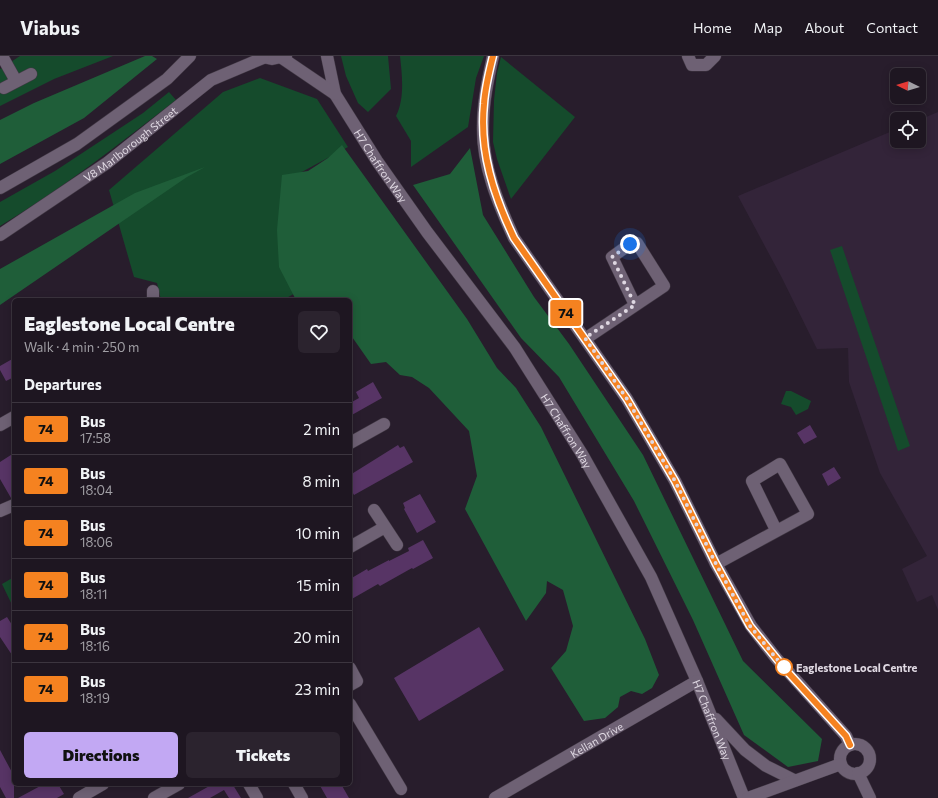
<!DOCTYPE html>
<meta charset="utf-8">
<style>
:root{--surface:#1e1621;--page:#2b232e;--text:#f1f3f6;--muted:#a19fa5;--line:#3c353f;--accent:#c2a8f3}
body{margin:0;font-family:Commissioner,sans-serif;background:var(--page);color:var(--text);height:100vh;display:flex;flex-direction:column;font-size:15px;white-space:nowrap}
*{box-sizing:border-box;margin:0}
p{font-size:13px;color:var(--muted)}
.icon{flex:none;width:22px;height:22px;fill:none;stroke:currentColor;stroke-width:2;stroke-linecap:round;stroke-linejoin:round}
.map{position:relative;flex:1;overflow:hidden}
.details{position:absolute;left:12px;top:242px;width:340px;height:488px;display:flex;flex-direction:column;background:var(--surface);border-radius:6px;box-shadow:0 2px 10px #0003,0 0 0 1px var(--line)}
.details>*{flex:none}
.badge{padding:0 8px;border-radius:3px;font-size:14px;line-height:26px}
.needle{width:26px;rotate:275deg}
.fabs{position:absolute;left:890px;top:12px;display:grid;gap:8px}
.fabs a{display:grid;place-items:center;width:36px;height:36px;border-radius:6px;background:var(--surface);box-shadow:0 2px 10px #0003,0 0 0 1px var(--line);font-size:20px}
.you{position:absolute;width:20px;height:20px;margin:-10px;border:3px solid #fff;border-radius:50%;background:#1a73e8;box-shadow:0 0 0 6px #1a73e833}
.map>.badge{position:absolute;translate:-50% -50%;box-shadow:0 0 0 2px #fff}
h2{padding:0 12px;font-size:15px;line-height:36px}
.round{display:grid;place-items:center;flex:none;width:42px;height:42px;border-radius:6px;background:var(--page)}
.head{display:flex;align-items:center;justify-content:space-between;height:68px;padding:0 12px}
h1{font-size:19px;font-weight:800;line-height:30px}
.cta{display:flex;gap:8px;margin-top:auto;padding:8px 12px}
.cta a{flex:1;height:46px;border-radius:6px;background:var(--accent);color:#111;font-size:16px;font-weight:800;line-height:46px;text-align:center}
.cta a+a{background:var(--page);color:var(--text)}
ul{padding:0;list-style:none}
li{display:flex;align-items:center;gap:12px;height:52px;padding:0 12px;border-top:1px solid var(--line)}
li div{flex:1}
li b{display:block;font-size:15px}
li em{font-style:normal}
li .badge{min-width:44px;font-weight:700;text-align:center}
header{display:flex;align-items:center;gap:24px;box-sizing:border-box;height:56px;padding:0 20px;background:var(--surface);border-bottom:1px solid var(--line)}
header strong{font-size:19px}
nav{display:flex;gap:22px;margin-inline-start:auto;font-size:14px}
.map>svg:first-child{display:block}
.built{fill:#332439}
.green{fill:#154b2c}
.forest{fill:#1f5e39}
.building{fill:#573465}
.lines{fill:none;stroke-linecap:round;stroke-linejoin:round}
.minor-casing{stroke:#423945;stroke-width:13}
.tertiary-casing{stroke:#423945;stroke-width:13}
.secondary-casing{stroke:#423945;stroke-width:13}
.minor{stroke:#6e6174;stroke-width:12}
.tertiary{stroke:#6e6174;stroke-width:12}
.secondary{stroke:#6e6174;stroke-width:12}
.line-casing{stroke:#fff;stroke-width:9}
.line{stroke:#f58220;stroke-width:6}
.walk{stroke:#dfd8e2;stroke-width:4;stroke-dasharray:0 7.2}
.stop-dot{fill:#fff;stroke:#f58220;stroke-width:2}
.labels{text-anchor:middle;dominant-baseline:central;stroke-width:3;stroke-linejoin:round;paint-order:stroke}
.street-label{font-size:11px;fill:#dfd8e2;stroke:#281d2c}
.stop-label{font-size:11px;font-weight:bold;fill:#dfd8e2;stroke:#281d2c;text-anchor:start}
</style>
<header>
<strong>Viabus</strong>
<nav><a>Home</a><a>Map</a><a>About</a><a>Contact</a></nav>
</header>
<div class="map">
<svg width="938" height="742" viewBox="0 0 938 742">
<rect width="100%" height="100%" fill="#281d2c"/>
<path class="built" d="M938 56V554L932 539 917 546 902 513 927 500 880 417 849 326 848 292 817 293 782 222 738 140 897 73V85H919V64Z"/>
<path class="green" d="M20 0H113L54 23 0 50V13Z
M341 0H388L391 33 368 56 358 47 346 20Z
M400 0H484L476 22 468 71 411 111V85L396 60C405 42 402 19 400 0Z
M501 1 575 61 511 143 497 103 493 86 494 44 497 17Z
M260 22 317 43 348 91 287 124 297 236 283 244H161L157 227 134 221 109 134 223 36Z
M169 36 176 44C119 88 62 133 0 170V146L55 115 143 57Z
M842 190 910 390 898 395 830 194Z
M786 335H791L811 345 808 353 796 359 791 351 781 348Z
M14 521V553L2 528Z"/>
<path class="forest" d="M145 0H152L157 3 84 62 0 108V64L34 47Z
M342 89 467 263 497 312 516 332 541 371 645 583 659 619 652 632 642 638 631 635 620 641 618 651 605 662 584 665 551 612 566 595 573 570 563 534 547 525 546 537 526 565 465 453 477 420 469 375 429 332 412 321 400 319 386 306 371 308 350 278V244H296L279 211 277 174 282 119 308 115 328 102Z
M470 92 483 159 534 241 569 288 643 399 743 605 822 683 818 705 788 711 744 679 693 564 634 445 559 321 521 282 413 129 450 118Z
M205 111 187 121 0 249V213L135 137Z"/>
<path class="building" d="M14 302V321L6 325 0 314V310Z
M373 326 382 342 350 360V347L359 342 356 336Z
M810 369 817 381 804 388 797 377Z
M398 389 400 392 404 390 413 406 354 439 350 432V419Z
M14 397V442H11L0 423V406Z
M834 411 841 422 828 430 822 418Z
M420 438 436 466 417 477 404 453 405 452 403 447Z
M423 484 433 502 413 513 412 512 380 530 378 528 350 544V523L367 513 368 515 389 504V505L409 495 408 492Z
M7 561 14 572V602L0 581V565Z
M479 571 504 614 419 665 394 622Z
M0 694 14 720V742H6L0 731Z
M44 728H58L64 738 57 742H18Z
M213 728H234L233 729 241 742H229L224 734 210 742H188Z
M319 728H341L349 742H327Z"/>
<g class="lines">
<defs>
<path id="minor" d="M2 0 16 25
M688 0 692 9H706L715 0
M4 32 31 18
M153 235V244
M585 283 664 230 637 187 630 188 612 201 635 249
M0 369 14 361
M350 387 384 368
M374 454 397 489
M0 455 14 449
M350 491 385 471
M716 508 808 458 780 408 752 425 776 474
M350 612 357 625 350 629
M350 648 401 733
M249 728 257 742
M294 728 302 742
M79 742 103 728
M154 742 179 728"/>
<g id="tertiary">
<path id="s1" d="M327 0 335 38 377 105 427 176 515 292 582 398 651 521 697 625 744 742"/>
<path d="M493 0C488 23 483 46 483 70 482 109 498 147 514 182L627 343 675 425 716 508 751 570 776 602 846 680 850 689"/>
<path d="M282 2 335 38"/>
<path d="M716 663 745 694 766 710 794 724"/>
<circle cx="855" cy="703" r="15"/>
<path d="M858 717 870 742"/>
<path id="s2" d="M495 742 697 625"/>
<path d="M748 742 841 708"/>
</g>
<g id="secondary">
<path d="M258 0 272 3 286 0"/>
<path d="M0 132 77 88 167 23 190 0"/>
<path id="s3" d="M0 179 107 107 211 24 263 2"/>
</g>
</defs>
<use href="#minor" class="minor-casing"/>
<use href="#tertiary" class="tertiary-casing"/>
<use href="#secondary" class="secondary-casing"/>
<use href="#minor" class="minor"/>
<use href="#tertiary" class="tertiary"/>
<use href="#secondary" class="secondary"/>
</g>
<g class="lines">
<defs>
<path id="line" d="M493 0C489 16 485 32 484 48 479 95 494 140 514 182L627 343 675 425 716 508 750 570 785 613 846 680 850 689"/>
</defs>
<use href="#line" class="line-casing"/>
<use href="#line" class="line"/>
<path class="walk" d="M630 188 612 201 635 249 585 282 627 343 675 425 716 508 750 570 785 613 784 611"/>
</g>
<circle class="stop-dot" cx="784" cy="611" r="8"/>
<g class="labels">
<g class="street-label">
<text stroke="none"><textPath href="#s3" startOffset="159">V8 Marlborough Street</textPath></text>
<text stroke="none"><textPath href="#s1" startOffset="124">H7 Chaffron Way</textPath></text>
<text stroke="none"><textPath href="#s1" startOffset="448">H7 Chaffron Way</textPath></text>
<text stroke="none"><textPath href="#s1" startOffset="772">H7 Chaffron Way</textPath></text>
<text stroke="none"><textPath href="#s2" startOffset="117">Kellan Drive</textPath></text>
</g>
<g class="stop-label">
<text x="796" y="611">Eaglestone Local Centre</text>
</g>
</g>
</svg>
<div class="fabs">
<a><svg class="needle" viewBox="-14 -14 28 28"><path d="M0-13l5 13h-10z" fill="#e53935"/><path d="M0 13l5-13h-10z" fill="#a19fa5"/></svg></a>
<a><svg class="icon" aria-label="locate" viewBox="0 0 24 24"><circle cx="12" cy="12" r="6"/><path d="M12 2v4M12 18v4M2 12h4M18 12h4"/></svg></a>
</div>
<div class="you" style="left:630px;top:188px"></div>
<b class="badge" style="left:566px;top:257px;background:#f58220;color:#111">74</b>
<section class="details">
<div class="head"><div><h1>Eaglestone Local Centre</h1><p>Walk · 4 min · 250 m</p></div><a class="round"><svg class="icon" aria-label="heart" viewBox="0 0 24 24"><path d="M12 20l-8-8c-3-5 5-10 8-4 3-6 11-1 8 4z"/></svg></a></div>
<h2>Departures</h2>
<ul>
<li><span class="badge" style="background:#f58220;color:#111">74</span><div><b>Bus</b><p>17:58</p></div><em>2 min</em></li>
<li><span class="badge" style="background:#f58220;color:#111">74</span><div><b>Bus</b><p>18:04</p></div><em>8 min</em></li>
<li><span class="badge" style="background:#f58220;color:#111">74</span><div><b>Bus</b><p>18:06</p></div><em>10 min</em></li>
<li><span class="badge" style="background:#f58220;color:#111">74</span><div><b>Bus</b><p>18:11</p></div><em>15 min</em></li>
<li><span class="badge" style="background:#f58220;color:#111">74</span><div><b>Bus</b><p>18:16</p></div><em>20 min</em></li>
<li><span class="badge" style="background:#f58220;color:#111">74</span><div><b>Bus</b><p>18:19</p></div><em>23 min</em></li>
</ul>
<div class="cta"><a>Directions</a><a>Tickets</a></div>
</section>
</div>
